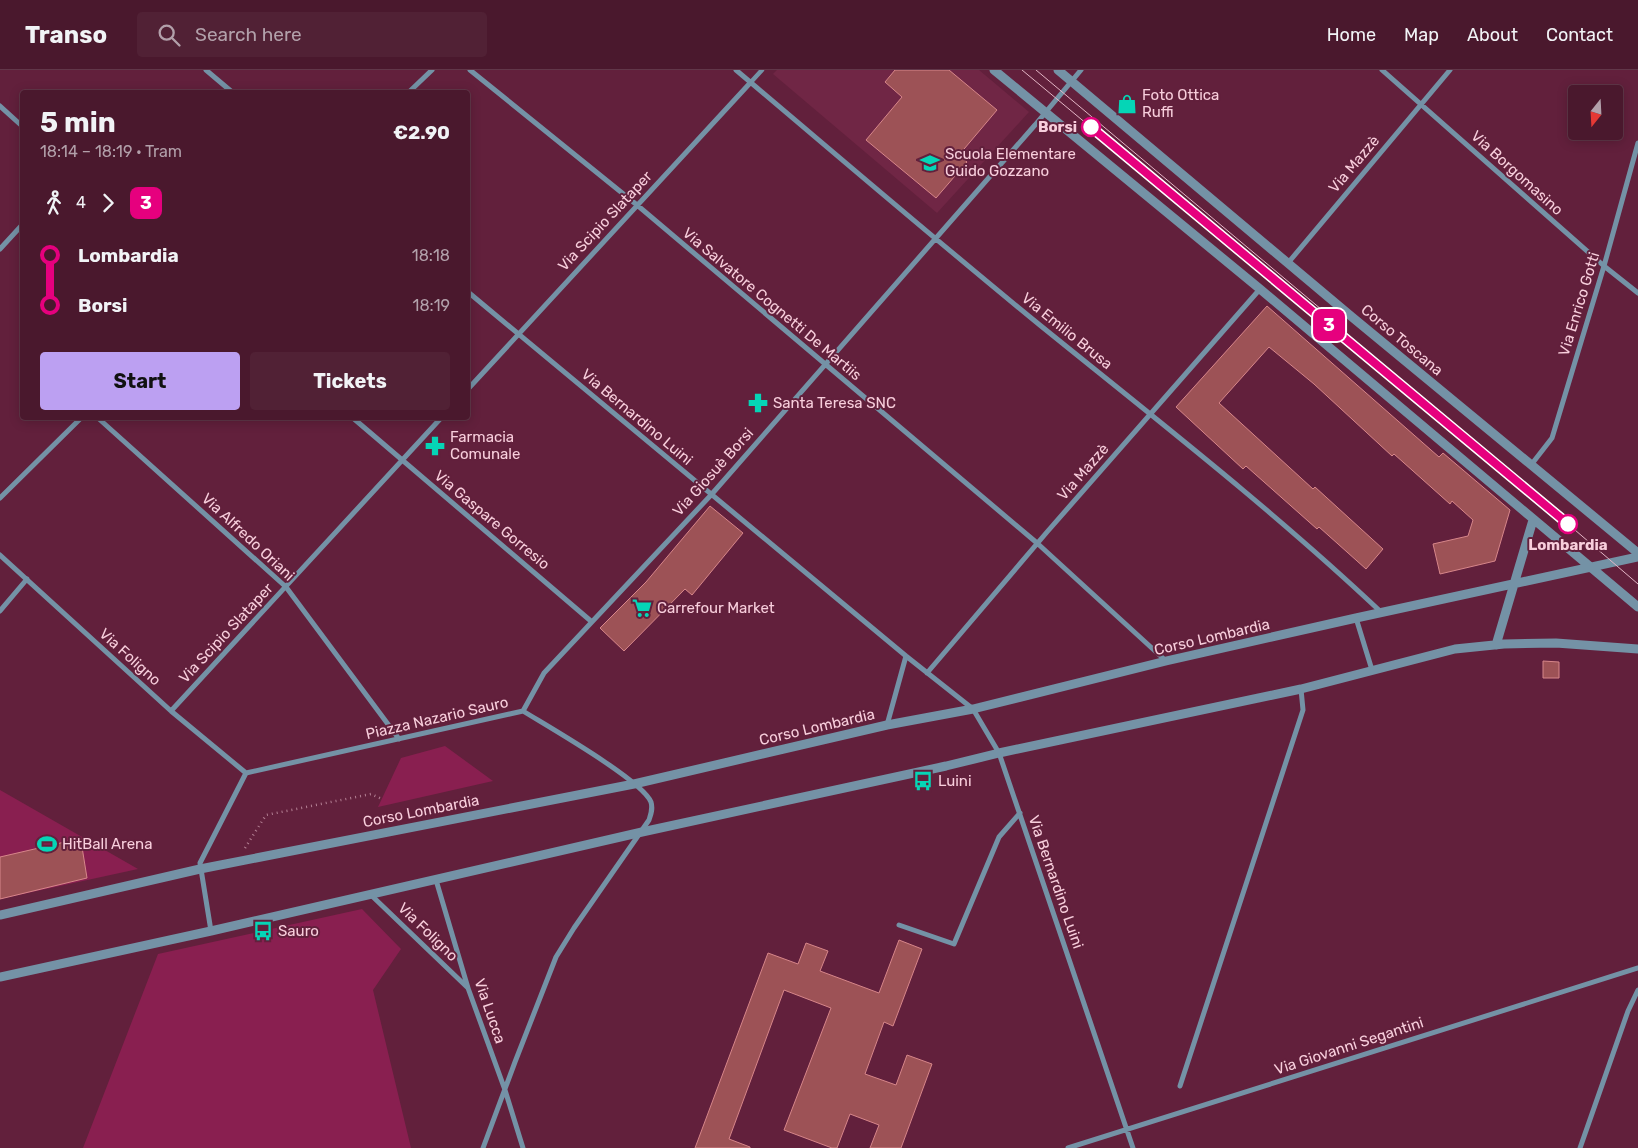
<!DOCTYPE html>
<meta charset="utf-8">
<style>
:root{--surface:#4a182d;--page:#512135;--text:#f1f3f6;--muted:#b2a0aa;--line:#613749;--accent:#bca0f2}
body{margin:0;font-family:Rubik,sans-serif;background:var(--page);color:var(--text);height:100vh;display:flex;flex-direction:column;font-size:19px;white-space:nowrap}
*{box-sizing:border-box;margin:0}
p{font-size:16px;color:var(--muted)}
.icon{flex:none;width:28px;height:28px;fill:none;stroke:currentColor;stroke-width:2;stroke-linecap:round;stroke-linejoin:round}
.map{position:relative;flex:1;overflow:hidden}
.drawer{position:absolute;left:20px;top:20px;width:450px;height:330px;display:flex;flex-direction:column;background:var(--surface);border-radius:5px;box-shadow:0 2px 12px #0003,0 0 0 1px var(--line)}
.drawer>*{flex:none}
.badge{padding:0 10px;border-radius:8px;font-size:18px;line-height:32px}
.needle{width:32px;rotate:198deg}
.fabs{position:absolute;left:1568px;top:15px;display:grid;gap:10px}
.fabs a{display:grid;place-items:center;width:55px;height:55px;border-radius:5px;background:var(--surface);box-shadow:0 2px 12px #0003,0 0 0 1px var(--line);font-size:25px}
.map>.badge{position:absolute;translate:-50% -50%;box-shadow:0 0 0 2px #fff}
.legs{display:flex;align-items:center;gap:8px;height:55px;padding:0 20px;font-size:16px}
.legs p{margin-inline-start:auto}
.head{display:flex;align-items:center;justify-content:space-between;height:85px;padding:0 20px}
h1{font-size:28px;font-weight:700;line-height:38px}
.primary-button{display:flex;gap:10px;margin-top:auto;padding:10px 20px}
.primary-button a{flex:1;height:58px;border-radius:5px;background:var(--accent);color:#111;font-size:20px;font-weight:700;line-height:58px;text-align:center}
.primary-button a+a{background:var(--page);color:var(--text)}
ul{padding:0 20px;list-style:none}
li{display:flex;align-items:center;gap:18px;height:50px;font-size:19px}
li i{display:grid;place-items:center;width:8px;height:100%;margin:0 6px;background:currentColor}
li i::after{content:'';width:12px;height:12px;margin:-6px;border:4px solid;border-radius:50%;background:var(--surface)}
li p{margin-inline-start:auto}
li:first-child i{background:linear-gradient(#0000 50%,currentColor 0)}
li:last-child i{background:linear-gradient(currentColor 50%,#0000 0)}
header{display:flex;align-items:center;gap:30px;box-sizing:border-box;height:70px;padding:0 25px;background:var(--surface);border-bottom:1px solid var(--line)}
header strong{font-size:24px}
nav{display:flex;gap:28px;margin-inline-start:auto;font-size:18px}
.search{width:350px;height:45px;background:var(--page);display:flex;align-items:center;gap:12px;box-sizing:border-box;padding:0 18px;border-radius:5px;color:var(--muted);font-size:19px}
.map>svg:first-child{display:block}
.built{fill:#702645}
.green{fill:#891f50}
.building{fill:#9d5256;stroke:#d7868a}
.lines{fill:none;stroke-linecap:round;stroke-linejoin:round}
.path{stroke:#b48094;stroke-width:2.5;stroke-dasharray:1 4;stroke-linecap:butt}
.pedestrian{stroke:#7492a6;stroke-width:4.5}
.minor{stroke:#7492a6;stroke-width:5}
.tertiary{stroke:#7492a6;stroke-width:9}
.tram{stroke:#e3b6c6;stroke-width:1}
.line-1-casing{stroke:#fff;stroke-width:11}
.line-1{stroke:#e6007e;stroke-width:8}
.stop-1-dot{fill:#fff;stroke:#e6007e;stroke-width:2.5}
.labels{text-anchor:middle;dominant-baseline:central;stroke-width:4;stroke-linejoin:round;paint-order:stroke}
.poi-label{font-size:15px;fill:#f8cedc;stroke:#62203c;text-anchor:start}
.stop-label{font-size:15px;font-weight:bold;fill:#f8cedc;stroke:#62203c;text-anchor:end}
.street-label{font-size:15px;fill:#f8cedc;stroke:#62203c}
</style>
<header>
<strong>Transo</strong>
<div class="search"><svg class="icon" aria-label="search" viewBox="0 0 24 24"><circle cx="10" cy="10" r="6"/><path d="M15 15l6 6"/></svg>Search here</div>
<nav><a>Home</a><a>Map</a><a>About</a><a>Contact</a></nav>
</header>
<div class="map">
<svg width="1638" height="1078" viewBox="0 0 1638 1078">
<rect width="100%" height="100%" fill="#62203c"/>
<path class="built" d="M777 0H979L1029 42 937 143 773 4Z"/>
<path class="green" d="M445 676 493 711 378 737 401 688Z
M0 720 138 799 0 829Z
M362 839 401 879 373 920 411 1078H83L158 884Z"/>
<path class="building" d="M895 0H949L997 40 959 85 967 92 936 128 866 70 902 27 885 12Z
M1267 236 1439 387 1443 383 1510 440 1495 491 1440 504 1433 474 1468 466 1473 450 1452 431 1450 434 1394 384 1392 386 1314 314 1269 277 1219 333 1313 419 1315 417 1383 479 1366 499 1319 457 1317 459 1246 396 1243 399 1176 337Z
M710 436 743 463 692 525 685 519 624 581 600 558 646 512Z
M1543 591 1559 592V608H1543Z
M69 771 82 777 87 808 0 829V787Z
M899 870 922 879 893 956 884 952 865 1004 896 1015 907 985 932 994 901 1078H870L879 1055 850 1044 837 1078H832L784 1060 831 938 784 920 729 1069 750 1077V1078H695L768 883 798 894 806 873 828 881 820 901 879 923Z"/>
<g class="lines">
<path class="path" d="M245 778 266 745 371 724 382 729"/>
<path class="pedestrian" d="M751 12 762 0"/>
<path class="minor" d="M206 0 232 22
M470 0 637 135 1037 473 1166 591
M736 0C838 86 938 172 1041 256 1156 349 1274 441 1381 542
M1382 0 1604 196 1638 223
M409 22 432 0
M0 36 22 56
M0 179 22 155
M1288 193 1450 0
M468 222 906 586 973 639 999 683 1133 1078
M468 319 751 12
M98 348 286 517 399 669
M353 348 592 552
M1531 395 1552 368 1604 196 1638 73
M0 428 81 348
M0 485 171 641 246 703
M0 541 27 509
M1356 548 1372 600
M927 603 1047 462 1260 219
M171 641 441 348
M523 641 544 603 711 425 1035 55 1081 0
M887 655 906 586
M436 810 468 918 505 1020 523 1078
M371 825 468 918
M899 855 954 874 999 767 1020 743
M211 861 200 793 246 703 523 641C547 656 642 710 651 732 653 739 651 744 649 750L574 858 556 887 515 992 483 1078
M1180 1016 1303 640 1301 619
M1068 1078 1638 898
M1580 1078 1628 941 1638 920"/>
<path class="tertiary" d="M994 0 1260 219 1638 537
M1058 0 1352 247 1638 483
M1496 575 1533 450
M0 845 200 799 634 714 887 655 973 639 1166 591 1356 548 1638 487
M0 907 211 861 642 762 946 696 999 683 1301 619 1455 579 1504 574 1556 573 1638 579"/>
<path class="tram" d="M1022 0 1568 454 1638 514
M1036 0 1328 245"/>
</g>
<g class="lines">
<defs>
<path id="line-1" d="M1091 57 1568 454"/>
</defs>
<use href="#line-1" class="line-1-casing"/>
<use href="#line-1" class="line-1"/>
</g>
<defs>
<symbol id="shop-bare" viewBox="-9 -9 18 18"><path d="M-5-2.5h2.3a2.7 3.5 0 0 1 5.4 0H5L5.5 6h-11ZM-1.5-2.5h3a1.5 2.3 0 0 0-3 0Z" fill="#05d5b6" stroke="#62203c" stroke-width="2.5" paint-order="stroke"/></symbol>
<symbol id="school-bare" viewBox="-9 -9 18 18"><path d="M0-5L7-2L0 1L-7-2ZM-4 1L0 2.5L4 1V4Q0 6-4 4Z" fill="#05d5b6" stroke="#62203c" stroke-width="2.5" paint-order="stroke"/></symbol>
<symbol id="pharmacy-bare" viewBox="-9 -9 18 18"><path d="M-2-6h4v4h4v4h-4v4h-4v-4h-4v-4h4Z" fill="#05d5b6" stroke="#62203c" stroke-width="2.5" paint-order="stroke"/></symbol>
<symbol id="supermarket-bare" viewBox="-9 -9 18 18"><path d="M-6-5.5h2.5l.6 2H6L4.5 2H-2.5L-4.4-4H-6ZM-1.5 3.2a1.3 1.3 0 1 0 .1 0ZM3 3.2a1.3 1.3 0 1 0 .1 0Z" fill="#05d5b6" stroke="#62203c" stroke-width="2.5" paint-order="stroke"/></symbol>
<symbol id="bus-bare" viewBox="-9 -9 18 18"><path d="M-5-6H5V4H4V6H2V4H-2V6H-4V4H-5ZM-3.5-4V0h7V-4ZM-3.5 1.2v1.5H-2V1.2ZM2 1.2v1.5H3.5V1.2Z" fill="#05d5b6" stroke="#62203c" stroke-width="2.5" paint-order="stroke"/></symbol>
<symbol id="stadium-bare" viewBox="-9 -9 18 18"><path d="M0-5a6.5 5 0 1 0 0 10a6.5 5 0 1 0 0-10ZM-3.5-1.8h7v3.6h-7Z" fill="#05d5b6" stroke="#62203c" stroke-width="2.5" paint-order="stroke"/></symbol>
</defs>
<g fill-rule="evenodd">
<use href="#shop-bare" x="1113" y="20" width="28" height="28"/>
<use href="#school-bare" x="916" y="79" width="28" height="28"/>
<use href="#pharmacy-bare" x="744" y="319" width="28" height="28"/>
<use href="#pharmacy-bare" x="421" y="362" width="28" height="28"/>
<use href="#supermarket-bare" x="628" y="524" width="28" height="28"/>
<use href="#bus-bare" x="909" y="697" width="28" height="28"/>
<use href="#stadium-bare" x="33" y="760" width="28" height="28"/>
<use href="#bus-bare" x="249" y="847" width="28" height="28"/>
</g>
<g class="stop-1-dot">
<circle cx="1091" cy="57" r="9"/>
<circle cx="1568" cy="454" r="9"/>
</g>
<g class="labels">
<g class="poi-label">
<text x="1142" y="25">Foto Ottica<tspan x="1142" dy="17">Ruffi</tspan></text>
<text x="945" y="84">Scuola Elementare<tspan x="945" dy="17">Guido Gozzano</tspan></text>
<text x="773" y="333">Santa Teresa SNC</text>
<text x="450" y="367">Farmacia<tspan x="450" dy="17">Comunale</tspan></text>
<text x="657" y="538">Carrefour Market</text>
<text x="938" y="711">Luini</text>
<text x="62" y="774">HitBall Arena</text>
<text x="278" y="861">Sauro</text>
</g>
<g class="stop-label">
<text x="1077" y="57">Borsi</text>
<text x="1568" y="475" text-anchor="middle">Lombardia</text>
</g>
<g class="street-label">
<text transform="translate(1354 94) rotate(-50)">Via Mazzè</text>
<text transform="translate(1517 103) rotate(42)">Via Borgomasino</text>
<text transform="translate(605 151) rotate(-47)">Via Scipio Slataper</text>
<text transform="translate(772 234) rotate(40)">Via Salvatore Cognetti De Martiis</text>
<text transform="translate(1579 234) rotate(-73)">Via Enrico Gotti</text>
<text transform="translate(1067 261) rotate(39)">Via Emilio Brusa</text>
<text transform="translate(1402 270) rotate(40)">Corso Toscana</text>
<text transform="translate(637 347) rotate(40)">Via Bernardino Luini</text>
<text transform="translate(713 402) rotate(-48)">Via Giosuè Borsi</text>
<text transform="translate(1083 402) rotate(-49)">Via Mazzè</text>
<text transform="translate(492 450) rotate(40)">Via Gaspare Gorresio</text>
<text transform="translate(248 467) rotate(43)">Via Alfredo Oriani</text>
<text transform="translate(226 563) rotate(-47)">Via Scipio Slataper</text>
<text transform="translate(1212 567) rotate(-13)">Corso Lombardia</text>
<text transform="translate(130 587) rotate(42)">Via Foligno</text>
<text transform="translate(437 648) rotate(-13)">Piazza Nazario Sauro</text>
<text transform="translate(817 657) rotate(-13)">Corso Lombardia</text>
<text transform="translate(421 741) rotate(-11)">Corso Lombardia</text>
<text transform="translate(1056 812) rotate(71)">Via Bernardino Luini</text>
<text transform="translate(428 862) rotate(44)">Via Foligno</text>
<text transform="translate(490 941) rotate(71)">Via Lucca</text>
<text transform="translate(1349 976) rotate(-18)">Via Giovanni Segantini</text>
</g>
</g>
</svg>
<div class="fabs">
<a><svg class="needle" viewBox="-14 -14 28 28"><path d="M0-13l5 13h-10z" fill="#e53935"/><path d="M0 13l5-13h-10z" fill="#b2a0aa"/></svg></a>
</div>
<b class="badge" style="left:1329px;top:255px;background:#e6007e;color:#fff">3</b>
<section class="drawer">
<div class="head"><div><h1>5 min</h1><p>18:14 – 18:19 · Tram</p></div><b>€2.90</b></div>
<div class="legs"><svg class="icon" aria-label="walk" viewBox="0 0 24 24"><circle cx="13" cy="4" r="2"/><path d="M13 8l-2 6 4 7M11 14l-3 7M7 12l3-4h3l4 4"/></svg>4<svg class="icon" aria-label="forward" viewBox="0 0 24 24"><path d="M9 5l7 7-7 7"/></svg><b class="badge" style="background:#e6007e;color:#fff">3</b></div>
<ul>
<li><i style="color:#e6007e"></i><b>Lombardia</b><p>18:18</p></li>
<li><i style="color:#e6007e"></i><b>Borsi</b><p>18:19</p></li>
</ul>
<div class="primary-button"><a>Start</a><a>Tickets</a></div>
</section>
</div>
